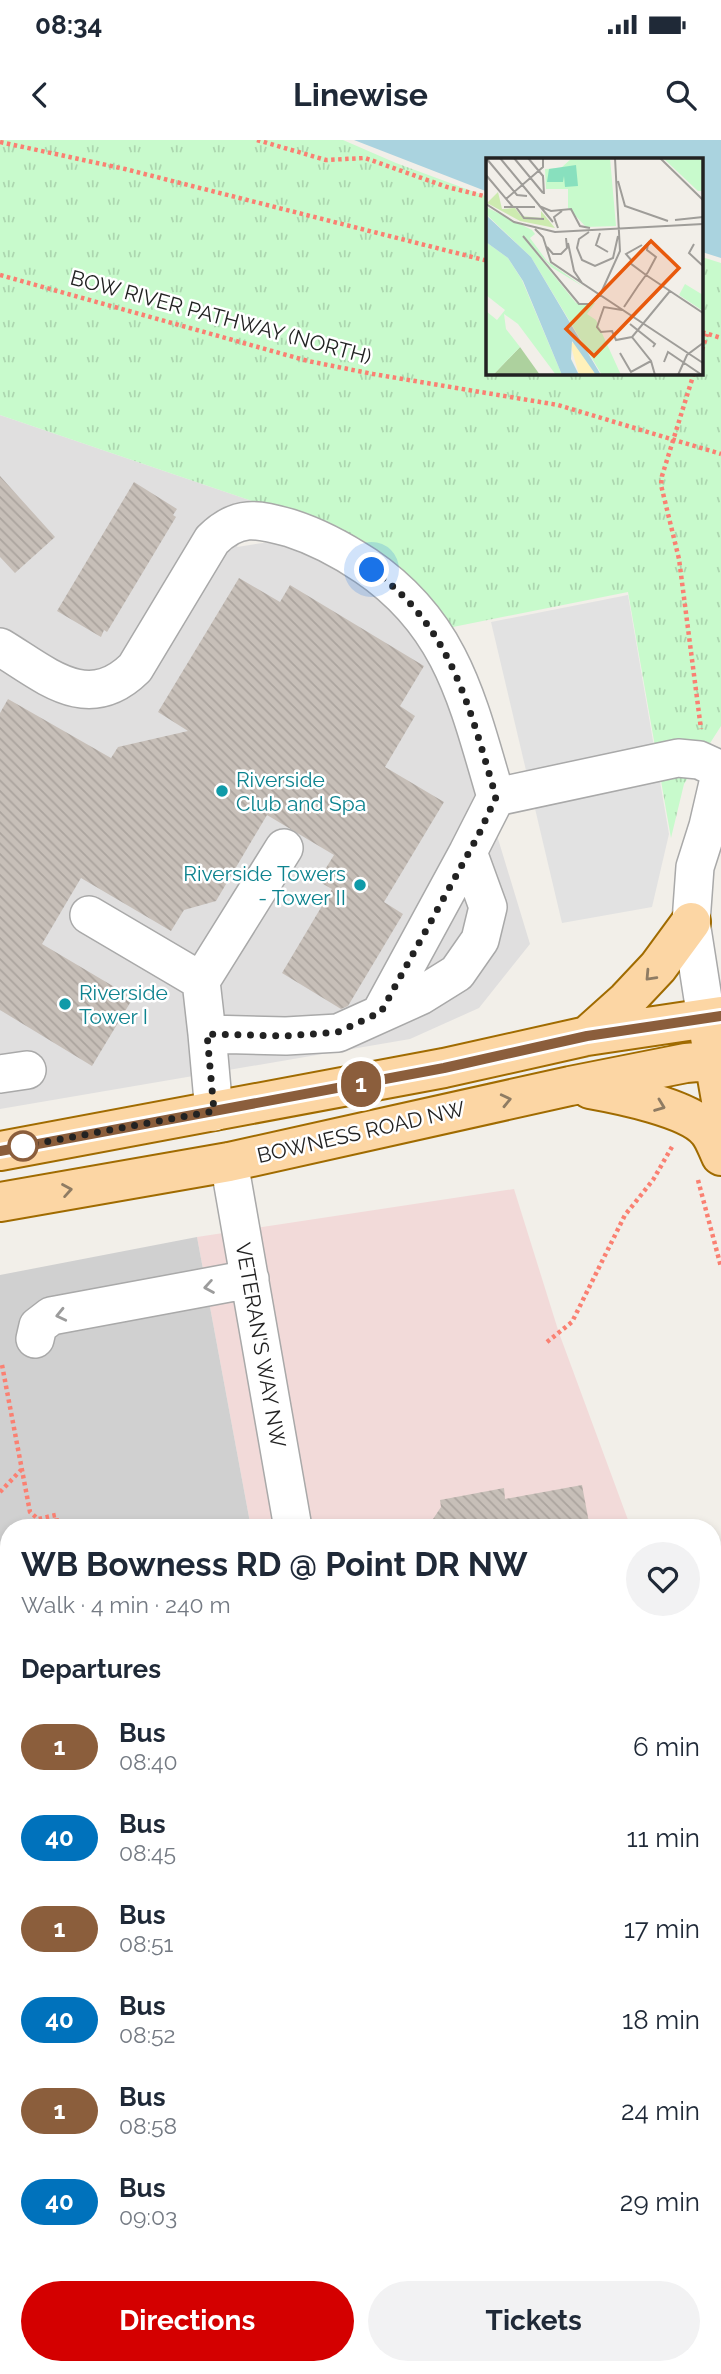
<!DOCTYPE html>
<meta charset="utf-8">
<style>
:root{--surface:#fff;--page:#f2f2f3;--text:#1f2937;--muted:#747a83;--accent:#d40000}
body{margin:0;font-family:Raleway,sans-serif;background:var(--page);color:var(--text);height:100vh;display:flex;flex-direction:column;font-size:26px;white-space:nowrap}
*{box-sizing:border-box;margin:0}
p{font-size:23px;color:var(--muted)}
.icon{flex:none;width:38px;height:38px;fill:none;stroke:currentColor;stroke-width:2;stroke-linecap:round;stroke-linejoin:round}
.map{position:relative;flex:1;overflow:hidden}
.panel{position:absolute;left:0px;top:1379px;width:721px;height:856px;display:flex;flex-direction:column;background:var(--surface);border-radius:28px 28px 0 0;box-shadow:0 4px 10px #0003}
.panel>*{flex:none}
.badge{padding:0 14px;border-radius:23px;font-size:24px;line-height:46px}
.you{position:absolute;width:35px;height:35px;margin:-18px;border:5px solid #fff;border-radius:50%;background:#1a73e8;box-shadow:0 0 0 10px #1a73e833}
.map>.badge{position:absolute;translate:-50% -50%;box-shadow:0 0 0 4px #fff}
h2{padding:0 21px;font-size:26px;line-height:63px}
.round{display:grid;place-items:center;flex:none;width:74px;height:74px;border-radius:37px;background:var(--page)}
.head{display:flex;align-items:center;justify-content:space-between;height:119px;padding:0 21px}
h1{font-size:33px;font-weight:700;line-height:52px}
.cta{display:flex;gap:14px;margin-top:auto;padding:14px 21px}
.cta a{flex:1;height:80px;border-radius:42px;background:var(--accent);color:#fff;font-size:28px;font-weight:700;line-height:80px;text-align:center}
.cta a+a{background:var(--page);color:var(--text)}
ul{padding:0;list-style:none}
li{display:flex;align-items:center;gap:21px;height:91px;padding:0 21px}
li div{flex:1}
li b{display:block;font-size:26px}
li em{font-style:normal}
li .badge{min-width:77px;font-weight:700;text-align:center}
.status{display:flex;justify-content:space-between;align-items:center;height:49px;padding:0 35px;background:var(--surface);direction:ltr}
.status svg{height:19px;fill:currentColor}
header{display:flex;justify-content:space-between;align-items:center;height:91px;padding:0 21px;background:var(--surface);font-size:32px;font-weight:700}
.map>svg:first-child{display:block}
.residential{fill:#e0dfdf}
.commercial{fill:#f2dad9}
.religious{fill:#d0d0d0}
.park{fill:url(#park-tufts)}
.parking{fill:#e2e2e2}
.water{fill:#aad3df}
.building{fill:url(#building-back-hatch)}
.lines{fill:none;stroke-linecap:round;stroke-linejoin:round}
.minor-casing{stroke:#a9a9a9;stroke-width:40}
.major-casing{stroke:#a06b00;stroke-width:42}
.path{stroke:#fa8072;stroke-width:4.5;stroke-dasharray:3.5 3.5;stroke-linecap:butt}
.minor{stroke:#fff;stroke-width:37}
.major{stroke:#fcd6a4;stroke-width:38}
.oneway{stroke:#8f7c63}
.oneway2{stroke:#9c9c9c}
.line-casing{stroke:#fff;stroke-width:16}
.line{stroke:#8b5e3c;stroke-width:10}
.walk{stroke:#222;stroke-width:7;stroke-dasharray:0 12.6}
.culture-dot{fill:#0f9aa8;stroke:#fff;stroke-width:2.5}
.stop-dot{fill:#fff;stroke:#8b5e3c;stroke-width:3.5}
.labels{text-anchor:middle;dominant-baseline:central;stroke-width:5;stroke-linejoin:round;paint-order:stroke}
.street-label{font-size:21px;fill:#222;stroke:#fff}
.culture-label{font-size:21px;fill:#0d838f;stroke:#fff;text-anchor:start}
.inset-road{fill:none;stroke:#9f9d99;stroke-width:2}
.view{fill:#e8590c;fill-opacity:0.15;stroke:#e8590c;stroke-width:3.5}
.inset-edge{fill:none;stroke:#222;stroke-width:3.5}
</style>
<div class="status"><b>08:34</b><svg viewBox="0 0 49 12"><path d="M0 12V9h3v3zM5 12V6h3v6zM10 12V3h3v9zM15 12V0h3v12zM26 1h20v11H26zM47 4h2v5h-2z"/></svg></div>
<header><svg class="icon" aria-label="back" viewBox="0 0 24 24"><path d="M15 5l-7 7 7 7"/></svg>Linewise<svg class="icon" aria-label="search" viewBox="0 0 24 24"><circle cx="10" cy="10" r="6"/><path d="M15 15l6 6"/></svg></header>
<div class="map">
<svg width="721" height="2234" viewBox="0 0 721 2234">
<defs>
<pattern id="park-tufts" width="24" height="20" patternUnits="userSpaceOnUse" patternTransform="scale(1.75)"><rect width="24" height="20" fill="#c8facc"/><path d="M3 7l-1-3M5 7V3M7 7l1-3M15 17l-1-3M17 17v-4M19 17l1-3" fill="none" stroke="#acd6af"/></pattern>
<pattern id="building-back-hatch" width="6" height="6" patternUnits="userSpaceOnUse" patternTransform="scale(1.75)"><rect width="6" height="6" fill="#c7bfb8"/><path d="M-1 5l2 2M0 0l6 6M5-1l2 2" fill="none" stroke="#aba49e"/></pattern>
</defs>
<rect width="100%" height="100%" fill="#f2efe9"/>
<path class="residential" d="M0 275 255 362 237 407 269 402 318 416 382 453 433 505 482 646 530 804 479 868 410 899 0 969Z"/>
<path class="commercial" d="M514 1049 559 1193 631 1388H251L197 1097Z
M712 1625 721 1650V2234H0V1753L9 1751V2226H712Z"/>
<path class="religious" d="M197 1097 251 1388H9V1751L0 1753V1135Z"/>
<path class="park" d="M0 0H343L396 23 488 57V233H702V117L721 123V586L684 644 671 698 628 452 443 489 330 391 255 362 0 275Z"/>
<path class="parking" d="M628 455 669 694 652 767 562 783 491 482Z"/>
<path class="water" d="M354 0H721V118L702 112V19H488V52Z"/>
<path class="building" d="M0 336 55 397 15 433 0 417Z
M134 342 177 369 173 375 176 377 107 492 104 490 101 497 57 471Z
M239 438 280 462 290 445 424 526 400 566 415 576 385 627 444 662 384 762 403 774 348 866 341 869 282 833 332 749 318 741 334 715 267 675 216 761 184 770 171 791 81 738 42 804 133 858 92 926 0 870V573L8 559 111 618 118 607 188 591 158 572Z
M582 1345 590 1388H427L441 1367 440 1360 504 1348 505 1359Z"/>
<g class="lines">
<defs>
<path id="minor" d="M0 507C45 534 87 575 135 528L212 400C238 374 257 379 290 388 318 397 342 410 366 426 453 485 468 563 496 657L468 712 488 767 480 800 457 833 420 856 338 893 286 896 207 894 214 972
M496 657 678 618 699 620 721 630 708 686 695 727 691 782 706 878
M89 775 201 841
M381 872 468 712
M207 894 201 841 284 708
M0 934 27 930
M229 1022 293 1388
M35 1199 38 1186 51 1176 250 1139
M712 1705 721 1751
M0 1791 9 1790
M712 2176 721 2181"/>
<path id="major" d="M587 896 627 860 658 827 691 782
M710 897 721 960
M590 949C618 954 690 968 708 991 714 998 717 1008 721 1016
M0 1011 444 928 587 896 721 876
M0 1062 229 1022 570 946 686 923 721 920"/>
</defs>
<use href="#minor" class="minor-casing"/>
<use href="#major" class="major-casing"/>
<path class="path" d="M257 0 326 20 365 18 447 47 488 57
M0 2 125 29 488 121
M0 135 308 221 373 234 558 265 721 314
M702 192 721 198
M702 210 707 194
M694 233 662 336 661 345 679 419 701 589
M698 1040 721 1127
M547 1202 572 1182 625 1075 653 1040 673 1005
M2 1225 30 1372 38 1379 56 1375 58 1388
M0 1352 21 1330"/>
<use href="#minor" class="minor"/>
<use href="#major" class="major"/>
</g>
<defs><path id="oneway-chevron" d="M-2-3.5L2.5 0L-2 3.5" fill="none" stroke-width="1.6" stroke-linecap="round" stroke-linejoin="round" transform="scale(1.75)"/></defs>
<g class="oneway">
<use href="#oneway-chevron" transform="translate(650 836) rotate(133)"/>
<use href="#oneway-chevron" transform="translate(506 960) rotate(-13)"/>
<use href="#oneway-chevron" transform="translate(660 966) rotate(21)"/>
<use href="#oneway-chevron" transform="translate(67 1050) rotate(-10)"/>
</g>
<g class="oneway2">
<use href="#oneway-chevron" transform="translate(209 1147) rotate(170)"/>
<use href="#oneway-chevron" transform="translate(61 1175) rotate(167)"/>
</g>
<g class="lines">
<defs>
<path id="line" d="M0 1011 444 928 587 896 721 876"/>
</defs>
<use href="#line" class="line-casing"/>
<use href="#line" class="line"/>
<path class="walk" d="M23 1006 214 971 207 894 286 896 338 892 381 872 479 694 496 657C470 570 452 486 372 430"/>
</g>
<g class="culture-dot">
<circle cx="222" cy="651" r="7"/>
<circle cx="360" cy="745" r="7"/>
<circle cx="65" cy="864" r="7"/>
</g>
<circle class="stop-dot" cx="23" cy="1006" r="14"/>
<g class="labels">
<g class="street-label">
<text transform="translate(221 177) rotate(15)">BOW RIVER PATHWAY (NORTH)</text>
<text transform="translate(361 992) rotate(-13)">BOWNESS ROAD NW</text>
<text transform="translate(261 1205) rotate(80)">VETERAN'S WAY NW</text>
</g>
<g class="culture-label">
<text x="236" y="639">Riverside<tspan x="236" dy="24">Club and Spa</tspan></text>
<text x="346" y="733" text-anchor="end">Riverside Towers<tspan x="346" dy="24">- Tower II</tspan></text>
<text x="79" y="852">Riverside<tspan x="79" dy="24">Tower I</tspan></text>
</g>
</g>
<g transform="translate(486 18)">
<rect width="217" height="217" fill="#f2efe9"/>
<path d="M12 34 16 51 29 50 35 58 55 60V53L69 70 34 63 1 45Z" fill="#cdebb0"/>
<path d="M34 189 54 217H7Z" fill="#add19e"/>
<path d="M84 185H89L110 217H93Z" fill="#fff1ba"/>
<path d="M86 0H124L130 68 100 69 82 50V31H60L59 11 75 10ZM177 0H217V33H212ZM0 49 46 72 49 76 44 80 61 103 98 129 65 109 35 77 90 145H109L101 156 110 162 135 217H116L45 99 1 57ZM0 84 22 100 36 122 76 217H70L32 166 18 156 20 171 34 189 7 217H0V153L11 162 19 152 0 137ZM199 126 217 137V153L193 137Z" fill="#c8facc"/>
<path d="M90 7 92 28 79 29 78 18 77 24H61L63 11Z" fill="#88e0be"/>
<path d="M0 57 45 99 115 217H110L86 183 85 201 93 217H76L37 123 22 100 0 84Z" fill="#aad3df"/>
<path class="inset-road" d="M0 0 31 37 41 38M14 0 67 64M28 0 57 35M42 0 57 18 58 36M174 0 217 42M0 17 27 49M132 23 139 48 182 63M20 41 57 9V0M0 46 28 64 69 74 217 66M53 48 65 53 85 51 94 68 104 70M18 49H49M30 49 38 60 58 61M189 62 217 59M72 70 68 59 76 53M49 71 57 79 65 104 96 125M103 74 93 81 91 90 96 102 109 108 127 100 132 78M114 75 110 87 122 94M37 78 93 146H104L114 137M82 85 88 113 96 125 217 205M208 86 203 95 217 108M61 89 67 96H75L81 90 80 80M146 103 140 96 156 87M114 137 134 93 129 0M138 149 152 128 160 117 162 114 170 99 161 92 162 85 144 105 160 117 217 155M136 152 118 149 111 169 115 174 126 173 130 182 146 179M144 166 169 186 167 189M134 195 145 214 165 203M178 204 182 194 216 217M169 217 165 203 146 179 184 133M192 217 201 197 217 185"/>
<path class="view" d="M165 83 193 110 108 198 80 171Z"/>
<rect width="217" height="217" class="inset-edge"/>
</g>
</svg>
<div class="you" style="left:372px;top:430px"></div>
<b class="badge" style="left:361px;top:944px;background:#8b5e3c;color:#fff">1</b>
<section class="panel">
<div class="head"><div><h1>WB Bowness RD @ Point DR NW</h1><p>Walk · 4 min · 240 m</p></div><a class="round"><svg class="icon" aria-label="heart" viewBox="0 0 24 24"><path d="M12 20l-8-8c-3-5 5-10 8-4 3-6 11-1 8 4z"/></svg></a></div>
<h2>Departures</h2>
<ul>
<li><span class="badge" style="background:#8b5e3c;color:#fff">1</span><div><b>Bus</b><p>08:40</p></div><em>6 min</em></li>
<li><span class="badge" style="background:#0072bc;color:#fff">40</span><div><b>Bus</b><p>08:45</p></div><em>11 min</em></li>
<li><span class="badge" style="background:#8b5e3c;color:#fff">1</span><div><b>Bus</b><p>08:51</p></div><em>17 min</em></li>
<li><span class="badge" style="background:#0072bc;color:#fff">40</span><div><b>Bus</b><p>08:52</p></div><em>18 min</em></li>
<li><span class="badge" style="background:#8b5e3c;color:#fff">1</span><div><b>Bus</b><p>08:58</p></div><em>24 min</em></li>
<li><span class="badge" style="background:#0072bc;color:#fff">40</span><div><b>Bus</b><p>09:03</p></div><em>29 min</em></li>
</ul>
<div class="cta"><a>Directions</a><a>Tickets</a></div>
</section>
</div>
